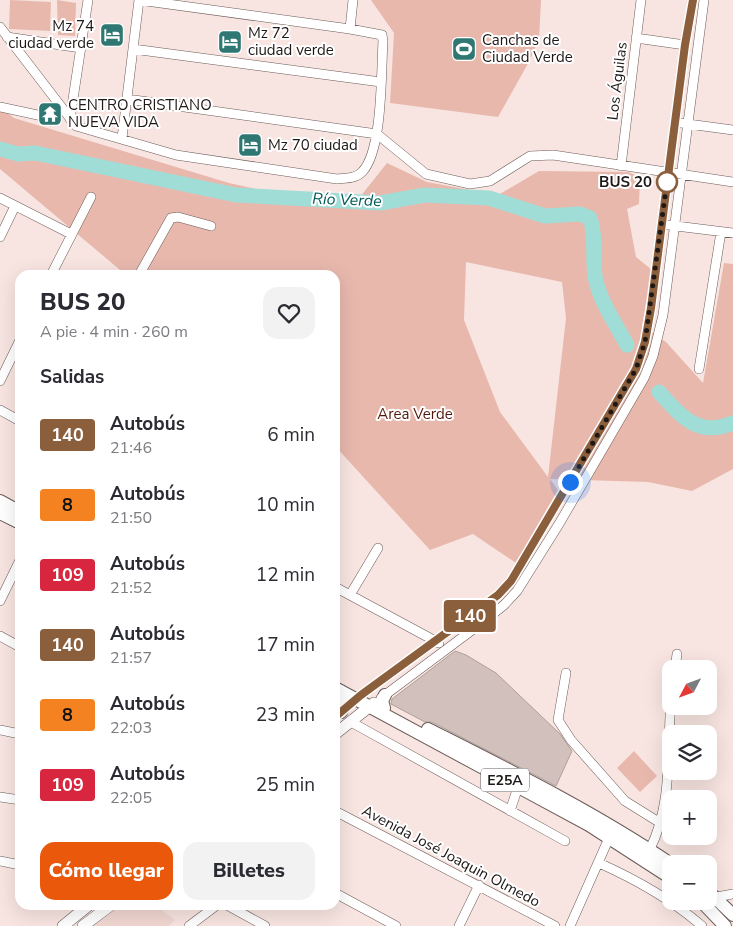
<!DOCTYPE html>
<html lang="es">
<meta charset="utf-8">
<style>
:root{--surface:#fff;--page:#f2f2f3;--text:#2b2b33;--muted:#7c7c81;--accent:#ea580c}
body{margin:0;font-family:"Nunito Sans",sans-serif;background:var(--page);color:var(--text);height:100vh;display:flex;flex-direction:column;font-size:19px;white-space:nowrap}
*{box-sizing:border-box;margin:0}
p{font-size:16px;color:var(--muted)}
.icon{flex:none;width:28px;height:28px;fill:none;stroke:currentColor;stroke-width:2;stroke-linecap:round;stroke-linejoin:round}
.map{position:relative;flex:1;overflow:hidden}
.side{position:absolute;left:15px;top:270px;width:325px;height:640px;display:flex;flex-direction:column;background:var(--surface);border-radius:15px;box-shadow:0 5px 20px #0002}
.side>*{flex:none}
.badge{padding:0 10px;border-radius:4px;font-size:18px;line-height:32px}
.needle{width:32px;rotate:229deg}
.tools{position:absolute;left:662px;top:660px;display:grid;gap:10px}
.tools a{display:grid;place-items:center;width:55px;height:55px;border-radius:10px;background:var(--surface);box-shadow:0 5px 20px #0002;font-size:25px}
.you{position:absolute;width:25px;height:25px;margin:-12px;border:4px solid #fff;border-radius:50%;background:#1a73e8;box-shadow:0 0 0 8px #1a73e833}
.map>.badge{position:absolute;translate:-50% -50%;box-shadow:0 0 0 2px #fff}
h2{padding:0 25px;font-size:19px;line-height:45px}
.round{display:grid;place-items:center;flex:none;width:52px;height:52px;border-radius:15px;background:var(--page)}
.head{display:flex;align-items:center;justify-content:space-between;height:85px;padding:0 25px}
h1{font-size:24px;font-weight:800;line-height:38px}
.action{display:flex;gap:10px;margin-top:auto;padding:10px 25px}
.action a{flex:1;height:58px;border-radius:15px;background:var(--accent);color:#fff;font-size:20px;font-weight:800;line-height:58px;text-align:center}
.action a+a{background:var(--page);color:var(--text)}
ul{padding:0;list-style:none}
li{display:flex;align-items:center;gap:15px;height:70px;padding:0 25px}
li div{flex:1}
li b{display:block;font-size:19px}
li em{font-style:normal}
li .badge{min-width:55px;font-weight:700;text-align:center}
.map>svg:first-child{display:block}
.built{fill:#f2d7d1}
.green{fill:#e8b8ad;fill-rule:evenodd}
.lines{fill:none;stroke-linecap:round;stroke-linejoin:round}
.river{stroke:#a0ddd7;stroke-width:15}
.building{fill:#d2c0bc;stroke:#b09e9a}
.minor-casing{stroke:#6c5c58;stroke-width:10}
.major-casing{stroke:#6c5c58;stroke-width:12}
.highway-casing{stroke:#6c5c58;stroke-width:14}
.minor{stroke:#fff;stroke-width:9}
.major{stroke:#fff;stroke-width:11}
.highway{stroke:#fff;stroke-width:12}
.line-casing{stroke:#fff;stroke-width:11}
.line{stroke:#8b5e3c;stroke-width:8}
.walk{stroke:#1d1716;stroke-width:5;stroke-dasharray:0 9}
.stop-dot{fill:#fff;stroke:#8b5e3c;stroke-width:2.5}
.labels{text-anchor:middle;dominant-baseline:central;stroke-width:4;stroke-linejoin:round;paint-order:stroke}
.shield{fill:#fff;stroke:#615d5c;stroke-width:1}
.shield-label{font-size:14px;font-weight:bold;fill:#1d1716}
.poi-label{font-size:15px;fill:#1d1716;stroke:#fff;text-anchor:start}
.street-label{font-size:15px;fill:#1d1716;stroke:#fff}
.stop-label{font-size:15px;font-weight:bold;fill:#1d1716;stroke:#fff;text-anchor:end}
.park-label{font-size:15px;fill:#54170c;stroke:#fff}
.water-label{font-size:16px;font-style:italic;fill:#005b56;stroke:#fff}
</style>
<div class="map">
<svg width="733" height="926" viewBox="0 0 733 926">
<rect width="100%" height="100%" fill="#f8e5e1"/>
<path class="built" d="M122 905H155L175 920 169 926H94Z"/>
<path class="green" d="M10 0 51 2 50 31 9 29Z
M57 0 76 3 75 36 58 35Z
M371 0H541L539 39 530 60 498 117 390 103 394 33Z
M0 107 14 118 229 183 304 200 356 202 387 163 427 182 498 195 539 171 628 172 640 177 639 204 627 209 636 257 652 270 642 326 666 342 703 383 724 263 733 264V469L692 491 648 482 550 479 558 490 516 563 473 534 430 550 335 446V275H126L0 169ZM466 262 562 282 566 318 548 477 500 412 464 320Z
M634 751 657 776 640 792 617 768Z"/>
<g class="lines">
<path class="river" d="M0 149 18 154 35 153 83 163 236 195 380 203 425 195 489 198 545 216 580 214 590 218C597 237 591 260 596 281 601 303 616 324 627 345
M659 392C681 416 698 438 733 423"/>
</g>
<path class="building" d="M455 651 466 655 496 673 560 734 572 751 556 786 432 722H425L391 704 392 699Z"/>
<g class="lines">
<defs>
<path id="minor" d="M0 27 76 126 176 155 337 179C346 178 355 179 362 172 383 151 381 71 383 41L382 35 350 29 139 0
M350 29 353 0
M7 37 81 48
M636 38 685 45
M133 49 381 82
M127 99 377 134 426 174 470 184 490 181 530 156 553 155 733 182
M0 107 56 119
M70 119 88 0
M681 123 733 130
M122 138 139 0
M621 166 641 0
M0 198 71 234
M668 225 733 233
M0 237 15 206
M51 275 91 197
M139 275 171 218 178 217 211 226
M699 369 721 232
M0 381 20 340
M0 410 20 421
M335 587 439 643
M350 595 378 548
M0 601 20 560
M0 636 20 647
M675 669 677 654
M566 673 558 720 571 740 625 801 662 824
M361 695 498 595 511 581 636 369 645 342 651 308 685 45 693 0
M381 698 479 625 504 605 517 591 559 524 644 378 653 356 663 315 704 0
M351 722 565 841
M0 730 20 734
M0 797 20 800
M335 811 555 926
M510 811 518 787
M650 849C673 803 667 750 671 699
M0 861 20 865
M599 863C637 880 671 899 702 926
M335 893 396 926
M711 898 733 894
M227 905 265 926
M189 926 217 905
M459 926 479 885
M570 926 609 838"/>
<path id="major" d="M335 734 374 703
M63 926 89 905
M83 926 111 905"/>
<path id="highway" d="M0 501 20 512
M0 513 20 523
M335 688 589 825 671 878
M384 708 382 701 385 695
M341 712 345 704 341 691
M428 729C511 771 594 812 671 864
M709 892 733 915
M701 901 725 926"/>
</defs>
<use href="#minor" class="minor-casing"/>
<use href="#major" class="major-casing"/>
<use href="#highway" class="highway-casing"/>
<use href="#minor" class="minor"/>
<use href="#major" class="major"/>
<use href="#highway" class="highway"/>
</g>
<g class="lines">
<defs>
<path id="line" d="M335 717 361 695 498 595 511 581 636 369 645 342 651 308 685 45 693 0"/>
</defs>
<use href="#line" class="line-casing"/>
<use href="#line" class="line"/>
<path class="walk" d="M570 482 636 369 645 342 667 182"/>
</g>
<defs>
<symbol id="hotel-square" viewBox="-11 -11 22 22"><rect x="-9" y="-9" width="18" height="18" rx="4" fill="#2f7772" stroke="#fff"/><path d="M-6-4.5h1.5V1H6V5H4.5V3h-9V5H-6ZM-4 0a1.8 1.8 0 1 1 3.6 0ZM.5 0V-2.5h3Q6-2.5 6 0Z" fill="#fff"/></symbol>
<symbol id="stadium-square" viewBox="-11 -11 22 22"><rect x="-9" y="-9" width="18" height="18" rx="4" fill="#2f7772" stroke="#fff"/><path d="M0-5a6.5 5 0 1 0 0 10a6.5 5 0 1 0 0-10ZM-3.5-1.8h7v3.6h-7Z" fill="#fff"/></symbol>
<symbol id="temple-square" viewBox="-11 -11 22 22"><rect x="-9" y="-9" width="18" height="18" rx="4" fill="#2f7772" stroke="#fff"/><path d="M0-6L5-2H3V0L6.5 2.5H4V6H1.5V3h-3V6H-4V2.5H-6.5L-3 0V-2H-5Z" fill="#fff"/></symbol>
</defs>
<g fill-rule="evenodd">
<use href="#hotel-square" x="98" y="21" width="28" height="28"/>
<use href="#hotel-square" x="216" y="28" width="28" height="28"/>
<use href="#stadium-square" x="450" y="35" width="28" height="28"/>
<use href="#temple-square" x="36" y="100" width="28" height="28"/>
<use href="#hotel-square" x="236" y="131" width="28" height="28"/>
</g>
<circle class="stop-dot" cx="667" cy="182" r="10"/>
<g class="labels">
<rect class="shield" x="481" y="768.5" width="48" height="23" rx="4"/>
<g class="shield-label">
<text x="505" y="780">E25A</text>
</g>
<g class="poi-label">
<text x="94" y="26" text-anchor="end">Mz 74<tspan x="94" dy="17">ciudad verde</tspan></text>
<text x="248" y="33">Mz 72<tspan x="248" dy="17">ciudad verde</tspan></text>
<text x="482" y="40">Canchas de<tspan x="482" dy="17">Ciudad Verde</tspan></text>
<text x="68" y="105">CENTRO CRISTIANO<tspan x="68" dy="17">NUEVA VIDA</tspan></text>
<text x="268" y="145">Mz 70 ciudad</text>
</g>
<g class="street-label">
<text transform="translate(617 81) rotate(-83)">Los Águilas</text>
<text transform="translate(451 856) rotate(28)">Avenida José Joaquin Olmedo</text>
</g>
<g class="stop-label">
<text x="652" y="182">BUS 20</text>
</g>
<g class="park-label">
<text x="415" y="414">Area Verde</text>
</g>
<g class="water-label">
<text transform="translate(347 200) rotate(2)">Río Verde</text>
</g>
</g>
</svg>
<div class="tools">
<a><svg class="needle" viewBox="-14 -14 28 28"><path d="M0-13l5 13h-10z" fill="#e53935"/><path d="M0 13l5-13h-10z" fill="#7c7c81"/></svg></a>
<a><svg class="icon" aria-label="layers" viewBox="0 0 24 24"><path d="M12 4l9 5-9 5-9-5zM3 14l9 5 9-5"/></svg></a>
<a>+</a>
<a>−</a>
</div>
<div class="you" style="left:570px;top:482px"></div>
<b class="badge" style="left:470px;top:616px;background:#8b5e3c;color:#fff">140</b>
<section class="side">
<div class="head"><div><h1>BUS 20</h1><p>A pie · 4 min · 260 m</p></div><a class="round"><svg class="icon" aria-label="heart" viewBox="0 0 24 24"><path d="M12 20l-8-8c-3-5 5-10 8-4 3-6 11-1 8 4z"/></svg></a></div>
<h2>Salidas</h2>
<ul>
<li><span class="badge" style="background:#8b5e3c;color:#fff">140</span><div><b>Autobús</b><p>21:46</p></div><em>6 min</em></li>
<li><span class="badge" style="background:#f58220;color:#111">8</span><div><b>Autobús</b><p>21:50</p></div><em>10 min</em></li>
<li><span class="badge" style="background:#d7263d;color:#fff">109</span><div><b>Autobús</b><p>21:52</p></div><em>12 min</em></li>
<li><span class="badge" style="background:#8b5e3c;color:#fff">140</span><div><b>Autobús</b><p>21:57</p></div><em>17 min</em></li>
<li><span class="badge" style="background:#f58220;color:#111">8</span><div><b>Autobús</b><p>22:03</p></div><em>23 min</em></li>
<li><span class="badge" style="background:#d7263d;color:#fff">109</span><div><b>Autobús</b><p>22:05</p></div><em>25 min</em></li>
</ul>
<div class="action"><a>Cómo llegar</a><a>Billetes</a></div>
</section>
</div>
